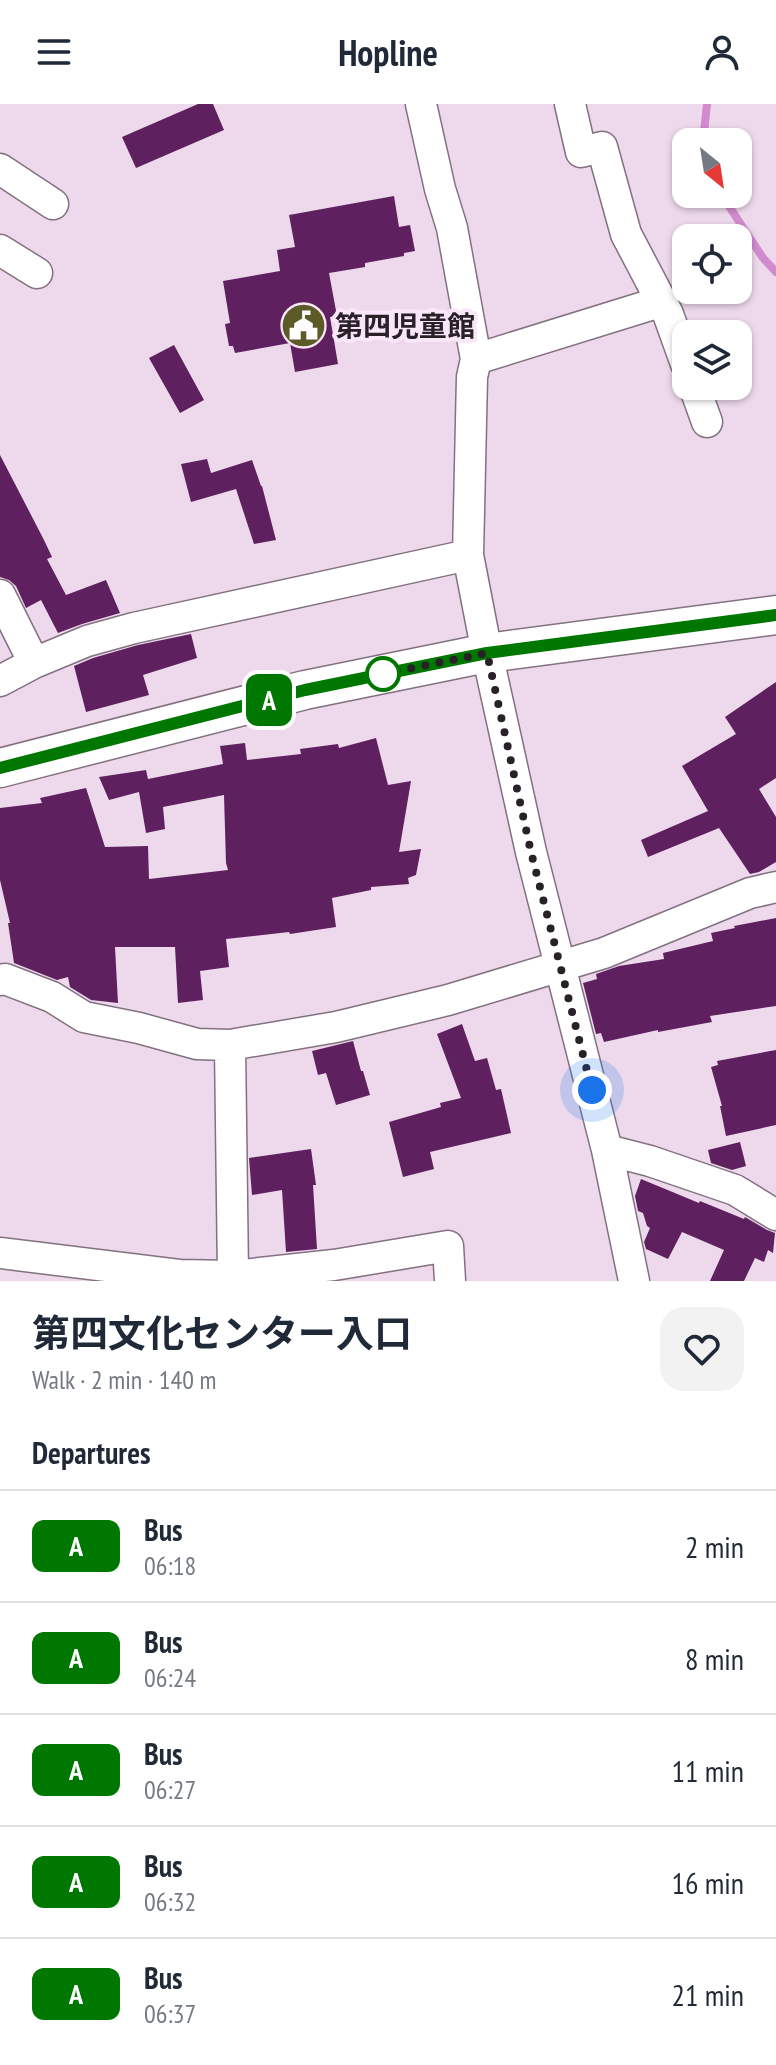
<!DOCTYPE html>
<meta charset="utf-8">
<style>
:root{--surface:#fff;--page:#f2f2f3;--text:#1f2937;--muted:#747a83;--line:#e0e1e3}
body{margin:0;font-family:"PT Sans Narrow","Noto Sans JP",sans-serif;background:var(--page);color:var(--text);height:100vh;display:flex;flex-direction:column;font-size:30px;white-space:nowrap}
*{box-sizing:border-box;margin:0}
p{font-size:26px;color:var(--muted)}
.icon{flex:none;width:44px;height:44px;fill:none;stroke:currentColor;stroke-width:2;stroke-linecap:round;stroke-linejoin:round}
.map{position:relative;height:1177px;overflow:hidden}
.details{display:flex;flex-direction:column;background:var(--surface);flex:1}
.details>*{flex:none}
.badge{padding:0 16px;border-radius:12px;font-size:28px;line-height:52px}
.needle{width:52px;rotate:150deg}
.fabs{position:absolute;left:672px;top:24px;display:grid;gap:16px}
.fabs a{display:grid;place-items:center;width:80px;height:80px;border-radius:16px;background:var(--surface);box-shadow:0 2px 6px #0004;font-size:40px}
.you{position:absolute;width:40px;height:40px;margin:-20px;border:6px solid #fff;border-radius:50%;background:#1a73e8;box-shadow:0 0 0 12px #1a73e833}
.map>.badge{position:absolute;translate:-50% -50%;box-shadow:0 0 0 4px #fff}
h2{padding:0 32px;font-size:30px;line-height:72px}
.round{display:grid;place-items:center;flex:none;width:84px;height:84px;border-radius:24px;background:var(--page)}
.headline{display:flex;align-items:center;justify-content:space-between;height:136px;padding:0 32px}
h1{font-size:38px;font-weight:700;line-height:60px}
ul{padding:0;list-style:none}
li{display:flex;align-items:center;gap:24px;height:112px;padding:0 32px;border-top:2px solid var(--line)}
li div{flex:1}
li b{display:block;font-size:30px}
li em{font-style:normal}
li .badge{min-width:88px;font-weight:700;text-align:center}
header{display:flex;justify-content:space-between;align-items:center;height:104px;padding:0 32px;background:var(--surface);font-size:36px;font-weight:700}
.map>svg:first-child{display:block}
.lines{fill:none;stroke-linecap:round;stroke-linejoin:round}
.stream{stroke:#d28bcf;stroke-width:8}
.building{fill:#5e205e}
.minor-casing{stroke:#827181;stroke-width:33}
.tertiary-casing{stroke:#827181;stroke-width:41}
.minor{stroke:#fff;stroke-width:30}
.tertiary{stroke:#fff;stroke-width:38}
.line-casing{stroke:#fff;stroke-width:18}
.line{stroke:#070;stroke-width:12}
.walk{stroke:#282128;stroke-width:8;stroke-dasharray:0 14.4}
.stop-dot{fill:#fff;stroke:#070;stroke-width:4}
.labels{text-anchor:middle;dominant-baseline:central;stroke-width:8;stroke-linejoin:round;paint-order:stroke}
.poi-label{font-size:28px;font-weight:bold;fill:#282128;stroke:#fae6f9;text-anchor:start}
</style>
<header><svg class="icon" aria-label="menu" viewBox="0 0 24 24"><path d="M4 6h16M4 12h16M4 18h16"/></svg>Hopline<svg class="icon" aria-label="person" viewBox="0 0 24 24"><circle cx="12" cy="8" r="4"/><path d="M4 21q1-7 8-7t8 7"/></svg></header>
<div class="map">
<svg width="776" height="1177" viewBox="0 0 776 1177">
<rect width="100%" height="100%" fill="#edd9eb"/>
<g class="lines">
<path class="stream" d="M703 38 707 0
M721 90 763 154 776 168"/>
</g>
<path class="building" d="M198 0H213L224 26 136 64 122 33Z
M394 92 399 123 410 121 415 147 404 149V152L365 159V163L329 169 337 212 330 213 338 260 295 268 290 239 235 249 233 242H229L225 220 230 219 223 177 280 167 277 146 295 143 289 111Z
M174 241 204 296 180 309 149 254Z
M0 351 44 436 52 453 47 455 66 491 106 476 120 509 82 520 58 529 41 496 26 504 16 482 9 476 0 473Z
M207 355 211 369 252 356 261 382H262L276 436 254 440 236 385 191 398 181 360Z
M191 530 197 554 143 571 149 591 86 608 74 562 93 554 138 541Z
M776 578V674L759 685 776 713V758L759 768 750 770 719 724 648 753 641 736 708 707 682 662 736 630 725 613Z
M376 634 388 681 411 677 399 748 421 745 416 771 408 774 409 780 371 783V786L332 794 336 823 290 830 289 828 226 835 229 863 200 867 203 896 178 899 175 843H115L118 899 91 896 70 883 68 873 57 876 14 859 8 819H10L0 776V704L42 699 40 694 86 684 105 743 148 742 149 775 228 766 226 759 224 691 163 703 165 725 146 729 139 688 109 696 99 673 146 666 148 675 223 660 220 642 245 639 247 656 301 650 300 645 338 640 339 644Z
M776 814V902L710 912 712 918 658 928V926L604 938 601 929 596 930 583 879 597 875 596 870 619 862 664 855 663 849 713 837 711 829 735 824 734 822Z
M462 920 475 957 487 954 496 986 501 985 511 1029 430 1048 434 1065 403 1073 389 1018 441 1003 440 999 461 994 437 930Z
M353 937 361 967H363L370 991 336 1001 326 969 318 971 312 947Z
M776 946V1021L726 1032 720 1002H722L711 963 718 961 717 957Z
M740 1038 746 1062 732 1066 711 1059 708 1046Z
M311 1045 316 1081H313L317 1145 286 1148 282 1086 252 1091 249 1054Z
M641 1075 699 1099 700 1097 744 1115 745 1113 767 1126 775 1129 773 1149 768 1146 764 1158 755 1154 744 1177H710L724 1146 682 1128 668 1155 646 1145 644 1138 650 1124 647 1122 643 1109 638 1107 635 1092Z"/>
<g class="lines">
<defs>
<path id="minor" d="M421 0 440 85 452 124 476 255 472 273 468 451 487 549 531 748 607 1046 634 1177
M570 0 581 48 602 43 626 130 668 210 686 260
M0 65 53 100
M0 146 37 169
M476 255 660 198
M694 282 707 318
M0 491 34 559
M0 577 34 559 87 537 134 524 468 451
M0 876 5 875 52 893 84 913 139 924 197 940 230 941 336 923 448 896 604 849 750 789 776 783
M230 941 233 1172
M607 1046 650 1057 735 1086 776 1111
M0 1149 179 1171 233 1172 334 1161 448 1142 450 1177"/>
<path id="tertiary" d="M0 664 305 586 487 549 776 511"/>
</defs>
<use href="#minor" class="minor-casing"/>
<use href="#tertiary" class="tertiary-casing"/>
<use href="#minor" class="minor"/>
<use href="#tertiary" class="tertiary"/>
</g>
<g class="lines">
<defs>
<path id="line" d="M0 664 305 586 487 549 776 511"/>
</defs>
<use href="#line" class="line-casing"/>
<use href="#line" class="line"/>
<path class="walk" d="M383 570 487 549 531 748 592 986"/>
</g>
<defs>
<symbol id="civic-disc" viewBox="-11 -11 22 22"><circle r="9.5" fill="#5c5b27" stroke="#fae6f9"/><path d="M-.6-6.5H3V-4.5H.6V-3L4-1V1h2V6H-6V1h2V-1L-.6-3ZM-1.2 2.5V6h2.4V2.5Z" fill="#fff"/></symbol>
</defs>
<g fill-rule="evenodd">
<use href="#civic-disc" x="278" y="196" width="51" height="51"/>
</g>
<circle class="stop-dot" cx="383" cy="570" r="16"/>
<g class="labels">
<g class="poi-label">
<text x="335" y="221">第四児童館</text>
</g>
</g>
</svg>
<div class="fabs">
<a><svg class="needle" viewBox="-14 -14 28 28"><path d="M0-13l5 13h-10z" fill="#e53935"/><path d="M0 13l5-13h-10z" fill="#747a83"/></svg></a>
<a><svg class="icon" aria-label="locate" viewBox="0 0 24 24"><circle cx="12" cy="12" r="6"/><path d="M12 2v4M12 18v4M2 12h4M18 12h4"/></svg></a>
<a><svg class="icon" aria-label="layers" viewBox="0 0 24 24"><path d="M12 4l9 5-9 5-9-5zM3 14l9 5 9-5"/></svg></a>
</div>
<div class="you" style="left:592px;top:986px"></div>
<b class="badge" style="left:269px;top:596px;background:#070;color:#fff">A</b>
</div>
<section class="details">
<div class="headline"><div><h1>第四文化センター入口</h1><p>Walk · 2 min · 140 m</p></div><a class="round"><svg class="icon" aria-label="heart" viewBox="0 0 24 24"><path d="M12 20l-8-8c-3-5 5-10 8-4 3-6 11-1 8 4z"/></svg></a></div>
<h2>Departures</h2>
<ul>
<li><span class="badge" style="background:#070;color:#fff">A</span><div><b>Bus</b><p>06:18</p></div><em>2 min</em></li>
<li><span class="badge" style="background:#070;color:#fff">A</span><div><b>Bus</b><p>06:24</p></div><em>8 min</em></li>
<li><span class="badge" style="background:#070;color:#fff">A</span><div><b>Bus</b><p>06:27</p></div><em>11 min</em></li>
<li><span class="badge" style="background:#070;color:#fff">A</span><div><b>Bus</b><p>06:32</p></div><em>16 min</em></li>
<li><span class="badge" style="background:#070;color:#fff">A</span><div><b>Bus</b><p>06:37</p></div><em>21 min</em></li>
</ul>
</section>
